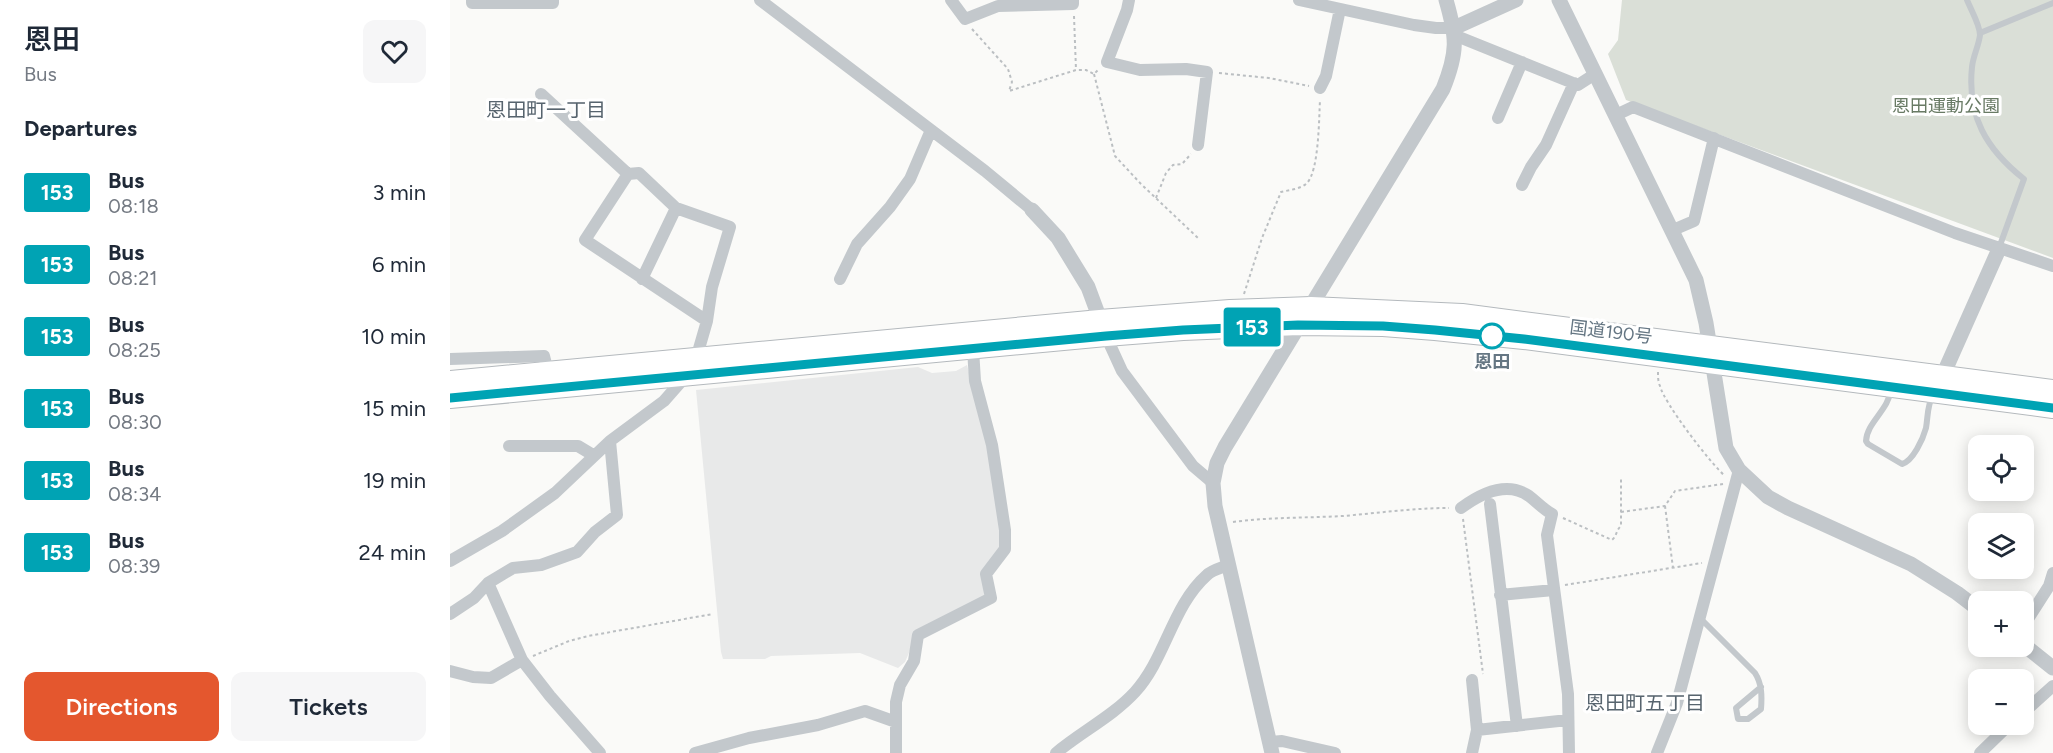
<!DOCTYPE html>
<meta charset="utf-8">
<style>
:root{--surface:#fff;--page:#f6f6f7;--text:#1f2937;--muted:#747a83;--accent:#e4572e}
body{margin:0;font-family:Figtree,"Noto Sans JP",sans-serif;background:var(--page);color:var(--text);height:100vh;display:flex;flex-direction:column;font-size:22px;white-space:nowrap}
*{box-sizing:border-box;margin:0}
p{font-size:20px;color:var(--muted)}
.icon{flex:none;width:33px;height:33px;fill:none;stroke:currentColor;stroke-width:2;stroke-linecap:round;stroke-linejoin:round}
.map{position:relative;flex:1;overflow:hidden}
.side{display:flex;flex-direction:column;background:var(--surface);width:450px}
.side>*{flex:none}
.badge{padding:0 12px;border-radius:4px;font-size:21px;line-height:39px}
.fabs{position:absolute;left:1518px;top:435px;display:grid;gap:12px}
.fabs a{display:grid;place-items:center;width:66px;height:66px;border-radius:12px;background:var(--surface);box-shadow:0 3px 15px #0003;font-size:30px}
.map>.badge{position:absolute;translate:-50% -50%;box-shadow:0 0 0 3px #fff}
h2{padding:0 24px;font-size:22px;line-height:54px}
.round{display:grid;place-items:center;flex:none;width:63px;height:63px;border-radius:12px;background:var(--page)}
.summary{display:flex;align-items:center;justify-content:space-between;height:102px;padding:0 24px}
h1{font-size:28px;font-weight:600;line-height:45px}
.action{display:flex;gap:12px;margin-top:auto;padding:12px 24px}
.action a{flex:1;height:69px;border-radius:12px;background:var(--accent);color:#fff;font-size:24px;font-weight:600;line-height:69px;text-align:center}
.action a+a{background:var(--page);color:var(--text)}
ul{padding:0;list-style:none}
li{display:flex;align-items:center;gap:18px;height:72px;padding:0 24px}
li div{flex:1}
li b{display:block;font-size:22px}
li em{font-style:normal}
li .badge{min-width:66px;font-weight:700;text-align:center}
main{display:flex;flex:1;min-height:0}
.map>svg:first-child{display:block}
.built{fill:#e8e9e9}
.green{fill:#dadfd7}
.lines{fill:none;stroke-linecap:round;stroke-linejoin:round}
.trunk-casing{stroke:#b4b9bd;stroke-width:22}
.path{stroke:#bbbfc2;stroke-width:2;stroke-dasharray:3 3;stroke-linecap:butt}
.service{stroke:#c3c8cc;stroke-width:6}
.minor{stroke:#c3c8cc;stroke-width:12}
.tertiary{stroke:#c3c8cc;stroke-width:15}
.trunk{stroke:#fff;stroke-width:20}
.line-casing{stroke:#fff;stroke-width:14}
.line{stroke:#00a3b4;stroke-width:9}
.stop-dot{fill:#fff;stroke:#00a3b4;stroke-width:3}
.labels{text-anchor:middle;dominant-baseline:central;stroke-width:6;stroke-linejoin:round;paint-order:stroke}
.park-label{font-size:18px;fill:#687a64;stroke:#fff}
.street-label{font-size:18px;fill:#657683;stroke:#fff}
.stop-label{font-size:18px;font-weight:bold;fill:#657683;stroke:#fff}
.neighbourhood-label{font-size:20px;fill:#57646e;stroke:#fff}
</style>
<main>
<section class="side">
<div class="summary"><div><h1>恩田</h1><p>Bus</p></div><a class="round"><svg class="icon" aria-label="heart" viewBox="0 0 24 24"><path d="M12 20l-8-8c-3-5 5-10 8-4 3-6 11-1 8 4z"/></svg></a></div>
<h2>Departures</h2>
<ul>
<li><span class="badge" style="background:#00a3b4;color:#fff">153</span><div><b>Bus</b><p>08:18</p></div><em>3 min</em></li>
<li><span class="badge" style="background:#00a3b4;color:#fff">153</span><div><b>Bus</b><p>08:21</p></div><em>6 min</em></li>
<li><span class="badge" style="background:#00a3b4;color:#fff">153</span><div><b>Bus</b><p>08:25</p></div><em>10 min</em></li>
<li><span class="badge" style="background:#00a3b4;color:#fff">153</span><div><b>Bus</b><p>08:30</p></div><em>15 min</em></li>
<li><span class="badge" style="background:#00a3b4;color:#fff">153</span><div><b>Bus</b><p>08:34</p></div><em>19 min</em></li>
<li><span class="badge" style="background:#00a3b4;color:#fff">153</span><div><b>Bus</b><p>08:39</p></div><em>24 min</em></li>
</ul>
<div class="action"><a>Directions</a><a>Tickets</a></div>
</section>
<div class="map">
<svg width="1603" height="753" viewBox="0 0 1603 753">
<rect width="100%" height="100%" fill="#fafaf8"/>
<path class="built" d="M517 365 538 443 550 522 551 551 532 572 535 598 462 646 455 662 448 668 410 653 321 656 315 659H273L271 652 246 390 468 367 482 373 506 371Z"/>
<path class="green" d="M1172 0H1603V258L1176 100 1158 54 1168 40Z"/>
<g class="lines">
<defs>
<path id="trunk" d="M0 381 650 320 780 310 861 307 1012 314 1603 390
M0 398 656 336 733 330 848 325 933 326 985 330 1074 339 1603 408"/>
</defs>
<use href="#trunk" class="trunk-casing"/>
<path class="path" d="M624 16 626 70
M522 29 558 69 562 82 559 91 626 70H636L644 74 648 70
M769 73 819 78 859 86
M644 74 665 156 691 184 748 238
M706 198 716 173 723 165 732 164 741 154
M794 294 812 238 831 192C839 190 851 189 857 183 869 171 869 117 870 100
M1208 372C1208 377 1208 382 1210 386 1214 403 1261 464 1275 476
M1215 506 1223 568
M1171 512 1215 506 1225 491 1273 484
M1113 518 1162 540C1167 536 1166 530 1171 526V478
M1013 519 1033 674
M783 522C820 517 856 518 893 516 929 513 963 508 999 508
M1115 585 1252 563
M83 656 119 641 138 636 263 614"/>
<path class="service" d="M1517 0C1521 10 1530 25 1530 35 1529 45 1523 56 1522 67 1517 116 1536 149 1574 179L1549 248
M1530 33 1603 3
M1441 389C1439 410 1417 422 1416 441L1418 444 1452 464C1463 461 1473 439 1476 428 1478 417 1477 405 1483 395
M1250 618 1305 673C1312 684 1312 696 1311 709L1298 719H1288L1286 708 1311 687"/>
<path class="minor" d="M22 0V3H103V0
M310 0 535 171 582 210
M501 0 515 19 548 6 623 4V0
M679 0 677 10 657 62 690 70 736 69 757 72 748 145
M849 0 964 25 986 28H1004
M1004 35 1128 85 1145 74
M870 88 876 76 890 9
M1166 115 1183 107 1505 233 1603 266
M1048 118 1072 62
M178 174 135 240 257 321
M1072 185 1081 167 1096 145 1124 83
M1223 230 1244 221 1264 138
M192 279 226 208
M390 279 407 244 440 207 460 179 481 130
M656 336 672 371 743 466 763 483
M0 359 94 356 98 372
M59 446H128L143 455
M1040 504 1067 726
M1011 508C1030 494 1056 480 1079 496 1087 502 1093 509 1102 514L1097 535 1118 694 1119 753
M0 561 52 531 105 493 160 441 214 401 236 376 246 359 257 321 262 287 280 227 226 208 189 173 178 174 91 94
M38 583 72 660 100 696 150 753
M1050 595 1104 590
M0 614 24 598 38 583 63 568 91 565 127 552 145 532 167 515 160 441
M1574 625 1599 586 1603 573
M0 671 23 677 41 678 72 660
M1574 712 1603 686
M1027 730 1118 720
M819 742 832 741 885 753
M245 753 299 738 368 725 415 711 446 722
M446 753V702L450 685 464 661 468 635 541 598 536 574 555 549V530L542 445 525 381 523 349
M606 753C631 732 663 716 685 692 716 658 722 606 757 575 762 570 771 568 778 565
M1022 753 1027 730 1022 680
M1207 753 1227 703 1289 470
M1530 753 1560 724"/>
<path class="tertiary" d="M1109 0 1246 280 1256 323 1276 448 1289 470 1318 497 1338 508 1461 564 1507 593 1528 609
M1004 28 1066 0
M582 210 608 238 638 287 654 330
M1489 384 1549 249
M1574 645 1603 668
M822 753 765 506 763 483 767 463 775 447 993 89C1008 52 1007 38 996 0"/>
<use href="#trunk" class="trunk"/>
</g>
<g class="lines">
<defs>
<path id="line" d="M0 398 656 336 733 330 848 325 933 326 985 330 1074 339 1603 408"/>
</defs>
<use href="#line" class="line-casing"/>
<use href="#line" class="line"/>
</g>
<circle class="stop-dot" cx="1042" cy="336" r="12"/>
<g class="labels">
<g class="park-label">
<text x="1496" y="106">恩田運動公園</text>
</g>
<g class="street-label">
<text transform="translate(1161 332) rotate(7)">国道190号</text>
</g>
<g class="stop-label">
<text x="1042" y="362">恩田</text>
</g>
<g class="neighbourhood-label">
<text x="96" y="110">恩田町一丁目</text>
<text x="1195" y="703">恩田町五丁目</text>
</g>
</g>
</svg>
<div class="fabs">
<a><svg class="icon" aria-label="locate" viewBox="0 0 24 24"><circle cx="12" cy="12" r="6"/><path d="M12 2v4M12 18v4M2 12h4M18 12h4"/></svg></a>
<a><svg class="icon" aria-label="layers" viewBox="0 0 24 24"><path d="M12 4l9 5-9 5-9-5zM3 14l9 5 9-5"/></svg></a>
<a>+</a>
<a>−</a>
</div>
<b class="badge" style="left:802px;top:327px;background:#00a3b4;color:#fff">153</b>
</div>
</main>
